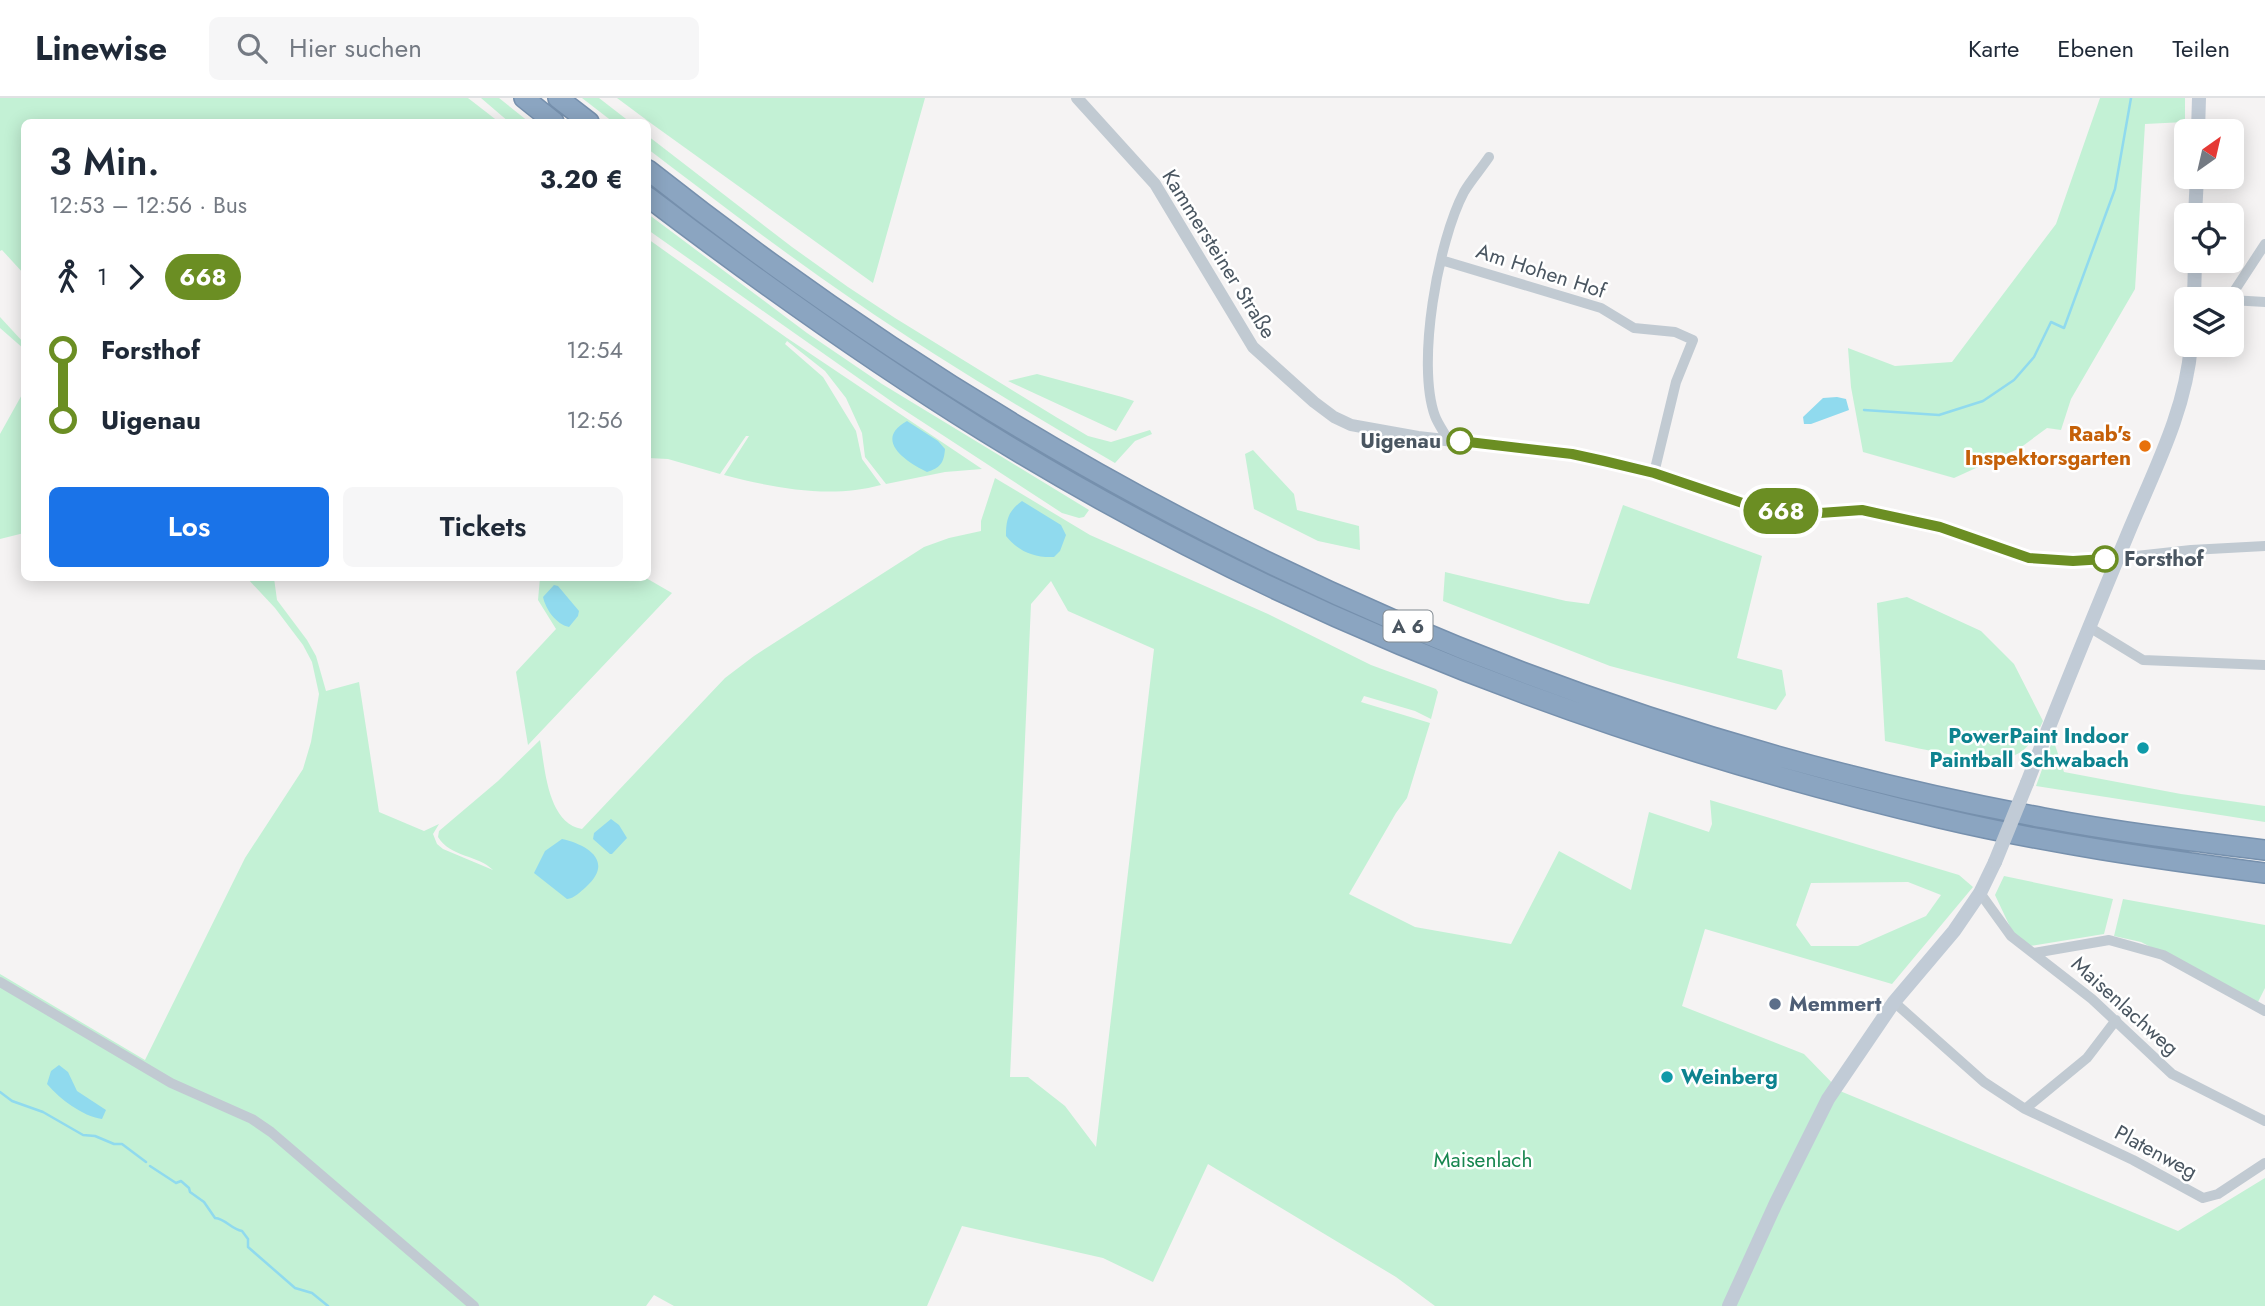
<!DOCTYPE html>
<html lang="de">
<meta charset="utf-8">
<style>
:root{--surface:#fff;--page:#f6f6f7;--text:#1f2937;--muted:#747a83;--line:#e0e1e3;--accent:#1a73e8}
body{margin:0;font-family:Jost,sans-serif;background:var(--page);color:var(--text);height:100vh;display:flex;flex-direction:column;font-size:26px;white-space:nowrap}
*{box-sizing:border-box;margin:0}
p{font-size:23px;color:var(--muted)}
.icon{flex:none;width:38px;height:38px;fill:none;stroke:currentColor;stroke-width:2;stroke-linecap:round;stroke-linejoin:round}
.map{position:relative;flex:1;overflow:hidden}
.sheet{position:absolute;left:21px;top:21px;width:630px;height:462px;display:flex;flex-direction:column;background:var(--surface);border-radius:10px;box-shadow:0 4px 18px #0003}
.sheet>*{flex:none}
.badge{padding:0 14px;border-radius:23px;font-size:24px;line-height:46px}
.needle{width:46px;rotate:34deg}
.fabs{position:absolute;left:2174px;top:21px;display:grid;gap:14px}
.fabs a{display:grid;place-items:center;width:70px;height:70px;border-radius:10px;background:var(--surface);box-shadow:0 4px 18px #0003;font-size:35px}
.map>.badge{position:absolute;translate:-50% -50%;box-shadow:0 0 0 4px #fff}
.legs{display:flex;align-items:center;gap:10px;height:77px;padding:0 28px;font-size:23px}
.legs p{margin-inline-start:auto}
.overview{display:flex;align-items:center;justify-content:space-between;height:119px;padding:0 28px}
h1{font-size:38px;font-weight:600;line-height:52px}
.cta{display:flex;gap:14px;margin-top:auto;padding:14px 28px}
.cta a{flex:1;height:80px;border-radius:10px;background:var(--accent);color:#fff;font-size:28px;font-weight:600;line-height:80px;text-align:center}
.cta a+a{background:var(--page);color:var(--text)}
ul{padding:0 28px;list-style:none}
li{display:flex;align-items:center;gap:24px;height:70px;font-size:26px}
li i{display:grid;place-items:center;width:10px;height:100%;margin:0 9px;background:currentColor}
li i::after{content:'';width:18px;height:18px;margin:-9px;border:5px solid;border-radius:50%;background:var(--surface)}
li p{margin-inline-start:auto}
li:first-child i{background:linear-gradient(#0000 50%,currentColor 0)}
li:last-child i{background:linear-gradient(currentColor 50%,#0000 0)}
header{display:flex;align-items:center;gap:42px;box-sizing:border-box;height:98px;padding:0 35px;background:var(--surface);border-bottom:2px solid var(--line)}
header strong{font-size:33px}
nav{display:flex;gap:38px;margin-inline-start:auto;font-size:24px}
.search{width:490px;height:63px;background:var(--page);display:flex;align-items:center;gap:18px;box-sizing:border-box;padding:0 24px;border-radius:10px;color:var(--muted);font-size:26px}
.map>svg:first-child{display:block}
.green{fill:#c3f1d5;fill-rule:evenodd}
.water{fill:#90daee}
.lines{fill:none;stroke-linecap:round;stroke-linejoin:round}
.stream{stroke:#90daee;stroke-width:2.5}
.motorway-casing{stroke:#7690ad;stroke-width:22}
.minor{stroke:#c1cad2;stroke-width:10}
.tertiary{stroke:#c1cad2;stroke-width:12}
.secondary{stroke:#c1cbd6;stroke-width:14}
.motorway{stroke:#8ba5c1;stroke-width:19}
.secondary-bridge{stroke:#c1cbd6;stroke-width:14}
.line-1-casing{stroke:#fff;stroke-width:16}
.line-1{stroke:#6b8e23;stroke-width:10}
.stop-1-dot{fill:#fff;stroke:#6b8e23;stroke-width:3.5}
.food-dot{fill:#e8710a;stroke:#fff;stroke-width:2.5}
.culture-dot{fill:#0f9aa8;stroke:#fff;stroke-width:2.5}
.service-dot{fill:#5c6f8a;stroke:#fff;stroke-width:2.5}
.labels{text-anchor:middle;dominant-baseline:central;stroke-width:5;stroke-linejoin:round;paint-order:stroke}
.shield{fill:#fff;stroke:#808990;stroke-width:2}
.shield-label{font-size:19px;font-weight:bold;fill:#4a5661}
.street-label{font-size:21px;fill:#4a5661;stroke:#fff}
.food-label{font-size:21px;font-weight:bold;fill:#c56008;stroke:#fff;text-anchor:end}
.stop-label{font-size:21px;font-weight:bold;fill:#4a5661;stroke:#fff;text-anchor:end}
.culture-label{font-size:21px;font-weight:bold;fill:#0d838f;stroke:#fff;text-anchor:end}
.service-label{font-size:21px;font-weight:bold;fill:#4e5e75;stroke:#fff;text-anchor:start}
.park-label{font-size:21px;fill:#17864f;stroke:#fff}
</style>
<header>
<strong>Linewise</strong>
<div class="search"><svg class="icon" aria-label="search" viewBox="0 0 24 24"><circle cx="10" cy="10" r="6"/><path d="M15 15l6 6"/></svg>Hier suchen</div>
<nav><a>Karte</a><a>Ebenen</a><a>Teilen</a></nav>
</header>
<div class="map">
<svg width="2265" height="1208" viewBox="0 0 2265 1208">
<rect width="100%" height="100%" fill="#f5f3f3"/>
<path class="green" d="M0 0H468L499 24H24V176L2 152 0 153Z
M481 0H499L529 24H509Z
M582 0H599L630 24H613Z
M617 0H925L873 185 652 26Z
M2100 0H2185V24L2145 26 2135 191 2071 301 2061 332 2047 330 2020 350 1954 380 1863 354 1851 289 1848 250 1895 268 1952 264 2056 126Z
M648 38 792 149 848 189 895 220 1056 319 1088 338 1111 344 1150 332 1152 336 1135 343 1115 365C1026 313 938 261 853 202 783 154 715 102 648 51Z
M648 116 807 235 882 286 1089 412 1084 419 1079 420 1062 415 898 308 648 132Z
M648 141 787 240 982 371 945 374 886 386 865 359 862 335 846 300 825 273 787 243 785 246 823 279 856 333 862 361 881 387C830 401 774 390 724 377L749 338H746L720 376 668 361 648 360Z
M0 219 24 245V251L0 230Z
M1037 276 1122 299 1134 303 1116 333 1008 283Z
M24 293V435L0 441V336Z
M1253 352 1294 396 1297 412 1359 428 1360 452 1318 443 1254 411 1245 356Z
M995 380 1090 437 1268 516 1371 567 1436 591 1438 594 1431 621 1415 613 1364 598 1361 604 1430 625 1407 700 1396 715 1349 796 1415 829 1511 846 1559 753 1631 792 1649 714 1709 734 1712 726 1710 702 1959 777 1973 789 1892 886 1705 831 1682 908 1804 956 1840 993 2178 1133 2265 1080V1208H1435L1396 1179 1208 1066 1153 1184 1103 1160 962 1128 927 1208H674L654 1197 646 1208H0V876L145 962 245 760 303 671 311 644 319 596 312 564 303 547 275 510 247 480H274L277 502 307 542 316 558 326 593 359 584 379 714 424 733 439 726 433 736 437 746 443 751 493 772C478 757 450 759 438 739L439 733 498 683 540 642C545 669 547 725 582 731L725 580 754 558 924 449 949 440 981 433V423ZM1051 483 1068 513 1154 551 1096 1049 1065 1008 1028 979H1010L1031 506ZM1908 784 1941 797 1926 818 1858 848H1811L1796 827 1811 785Z
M1623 407 1762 458 1737 560 1782 572 1786 597 1776 612 1610 568 1443 503 1445 474 1566 503 1589 506Z
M540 480H646L672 495 528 647 516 574 556 531 538 502Z
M1907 499 1981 533 2014 566 2043 623C2038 634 2031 647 2021 654 1995 671 1915 649 1885 643L1877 505Z
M2053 641 2064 674 2181 696 2265 708V724L2036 688Z
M2004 778 2113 801 2104 836 2030 848 2013 835 1995 797Z
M2123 801 2265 827V890L2258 904 2141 844 2114 838Z"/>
<path class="water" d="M1837 299 1846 301 1849 312 1811 326H1804L1803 319 1823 300Z
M907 323 938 343 945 351C944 365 940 370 927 374 906 364 873 342 907 323Z
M1022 403 1061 427 1066 437 1060 453 1054 459C1034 460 1018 453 1006 438 1006 422 1008 413 1022 403Z
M554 487 558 488 579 513 578 518 569 529C556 526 546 512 543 499Z
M611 721 619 727 627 740 612 756H610L593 741 594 735Z
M562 741C589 747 614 764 586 789 580 794 575 800 567 801L534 775 545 753Z
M59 967 68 974 77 993 106 1012 102 1021C82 1018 60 1001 47 986L51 973Z"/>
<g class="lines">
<path class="stream" d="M1864 312 1939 317 1983 303 2014 282 2034 259 2051 224 2064 230 2115 91 2131 0
M0 994 12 1003 43 1014 83 1037 95 1038 114 1046H122L146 1064
M150 1068 176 1085 181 1083 189 1090 190 1094 204 1104 215 1120C226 1121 231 1131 242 1133L248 1141V1149L295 1190 312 1195 328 1208"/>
<defs>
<path id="motorway" d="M524 0 554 24
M558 0 589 24
M648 72C1060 398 1525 624 2044 720 2117 734 2191 743 2265 752
M648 99C757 182 868 261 984 333 1278 515 1604 641 1940 720 2046 745 2156 761 2265 775"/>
</defs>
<use href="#motorway" class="motorway-casing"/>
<path class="minor" d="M1441 162 1601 210 1634 230 1675 234 1693 242 1676 284 1654 375
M2229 201 2265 146
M2231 202 2265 204
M1448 342C1444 334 1438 326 1435 318 1416 266 1438 143 1464 94 1471 82 1481 71 1489 59
M2118 460 2191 452 2265 448
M2089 529 2143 562 2265 567
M1980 795 2011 838 2092 901 2172 976 2265 1023
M2034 855 2109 842 2163 857 2265 913
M0 884 171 985 252 1021 271 1034 474 1208
M1894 904 1984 984 2025 1011
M2116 922 2087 960 2025 1011 2133 1062 2203 1100 2218 1096 2265 1065"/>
<path class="tertiary" d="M1077 0 1155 86 1253 249 1314 304 1334 319 1351 327 1418 339 1572 356 1654 375 1766 413 1820 415 1862 412 1891 417 1940 429 2029 460 2073 463 2118 460"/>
<path class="secondary" d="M2198 33 2199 0
M2195 117 2197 79
M2194 201 2195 163
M2027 685C2060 600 2094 517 2129 433 2154 373 2186 312 2191 247
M1729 1208 1776 1105 1828 1001 1894 904 1954 833 1980 795 1995 764"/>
<use href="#motorway" class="motorway"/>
<path class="secondary-bridge" d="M1995 764 2027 685"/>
</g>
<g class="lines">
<defs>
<path id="line-1" d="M1460 343 1572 356 1604 363 1654 375 1766 413 1820 415 1862 412 1940 429 2029 460 2073 463 2105 461"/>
</defs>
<use href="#line-1" class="line-1-casing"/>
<use href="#line-1" class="line-1"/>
</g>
<g class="stop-1-dot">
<circle cx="1460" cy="343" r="12"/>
<circle cx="2105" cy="461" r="12"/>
</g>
<circle class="food-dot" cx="2145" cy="348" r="7"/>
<g class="culture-dot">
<circle cx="2143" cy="650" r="7"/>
<circle cx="1667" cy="979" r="7"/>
</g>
<circle class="service-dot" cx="1775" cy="906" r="7"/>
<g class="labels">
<rect class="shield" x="1383.5" y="512.5" width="49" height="31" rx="5"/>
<g class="shield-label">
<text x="1408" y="528">A 6</text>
</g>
<g class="street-label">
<text transform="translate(1219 156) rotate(58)">Kammersteiner Straße</text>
<text transform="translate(1541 173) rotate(18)">Am Hohen Hof</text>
<text transform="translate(2125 908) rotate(42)">Maisenlachweg</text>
<text transform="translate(2156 1054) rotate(28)">Platenweg</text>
</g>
<g class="food-label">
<text x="2131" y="336">Raab's<tspan x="2131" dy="24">Inspektorsgarten</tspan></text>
</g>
<g class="stop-label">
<text x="1441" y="343">Uigenau</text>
<text x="2124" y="461" text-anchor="start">Forsthof</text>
</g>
<g class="culture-label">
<text x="2129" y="638">PowerPaint Indoor<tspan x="2129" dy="24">Paintball Schwabach</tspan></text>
<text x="1681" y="979" text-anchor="start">Weinberg</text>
</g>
<g class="service-label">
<text x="1789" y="906">Memmert</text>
</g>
<g class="park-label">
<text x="1483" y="1062">Maisenlach</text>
</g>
</g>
</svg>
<div class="fabs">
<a><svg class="needle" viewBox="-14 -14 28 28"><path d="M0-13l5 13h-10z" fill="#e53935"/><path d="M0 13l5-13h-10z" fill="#747a83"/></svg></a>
<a><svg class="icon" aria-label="locate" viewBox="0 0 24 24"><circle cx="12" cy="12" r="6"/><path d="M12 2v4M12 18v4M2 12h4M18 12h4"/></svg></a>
<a><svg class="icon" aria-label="layers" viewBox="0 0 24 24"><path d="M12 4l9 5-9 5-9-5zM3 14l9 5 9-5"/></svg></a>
</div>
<b class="badge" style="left:1781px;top:413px;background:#6b8e23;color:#fff">668</b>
<section class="sheet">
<div class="overview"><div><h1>3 Min.</h1><p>12:53 – 12:56 · Bus</p></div><b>3.20 €</b></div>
<div class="legs"><svg class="icon" aria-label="walk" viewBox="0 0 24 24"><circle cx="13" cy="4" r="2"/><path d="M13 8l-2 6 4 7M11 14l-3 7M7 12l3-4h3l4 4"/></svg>1<svg class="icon" aria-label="forward" viewBox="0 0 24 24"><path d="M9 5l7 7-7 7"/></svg><b class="badge" style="background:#6b8e23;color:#fff">668</b></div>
<ul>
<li><i style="color:#6b8e23"></i><b>Forsthof</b><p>12:54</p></li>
<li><i style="color:#6b8e23"></i><b>Uigenau</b><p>12:56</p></li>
</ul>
<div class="cta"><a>Los</a><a>Tickets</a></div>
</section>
</div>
